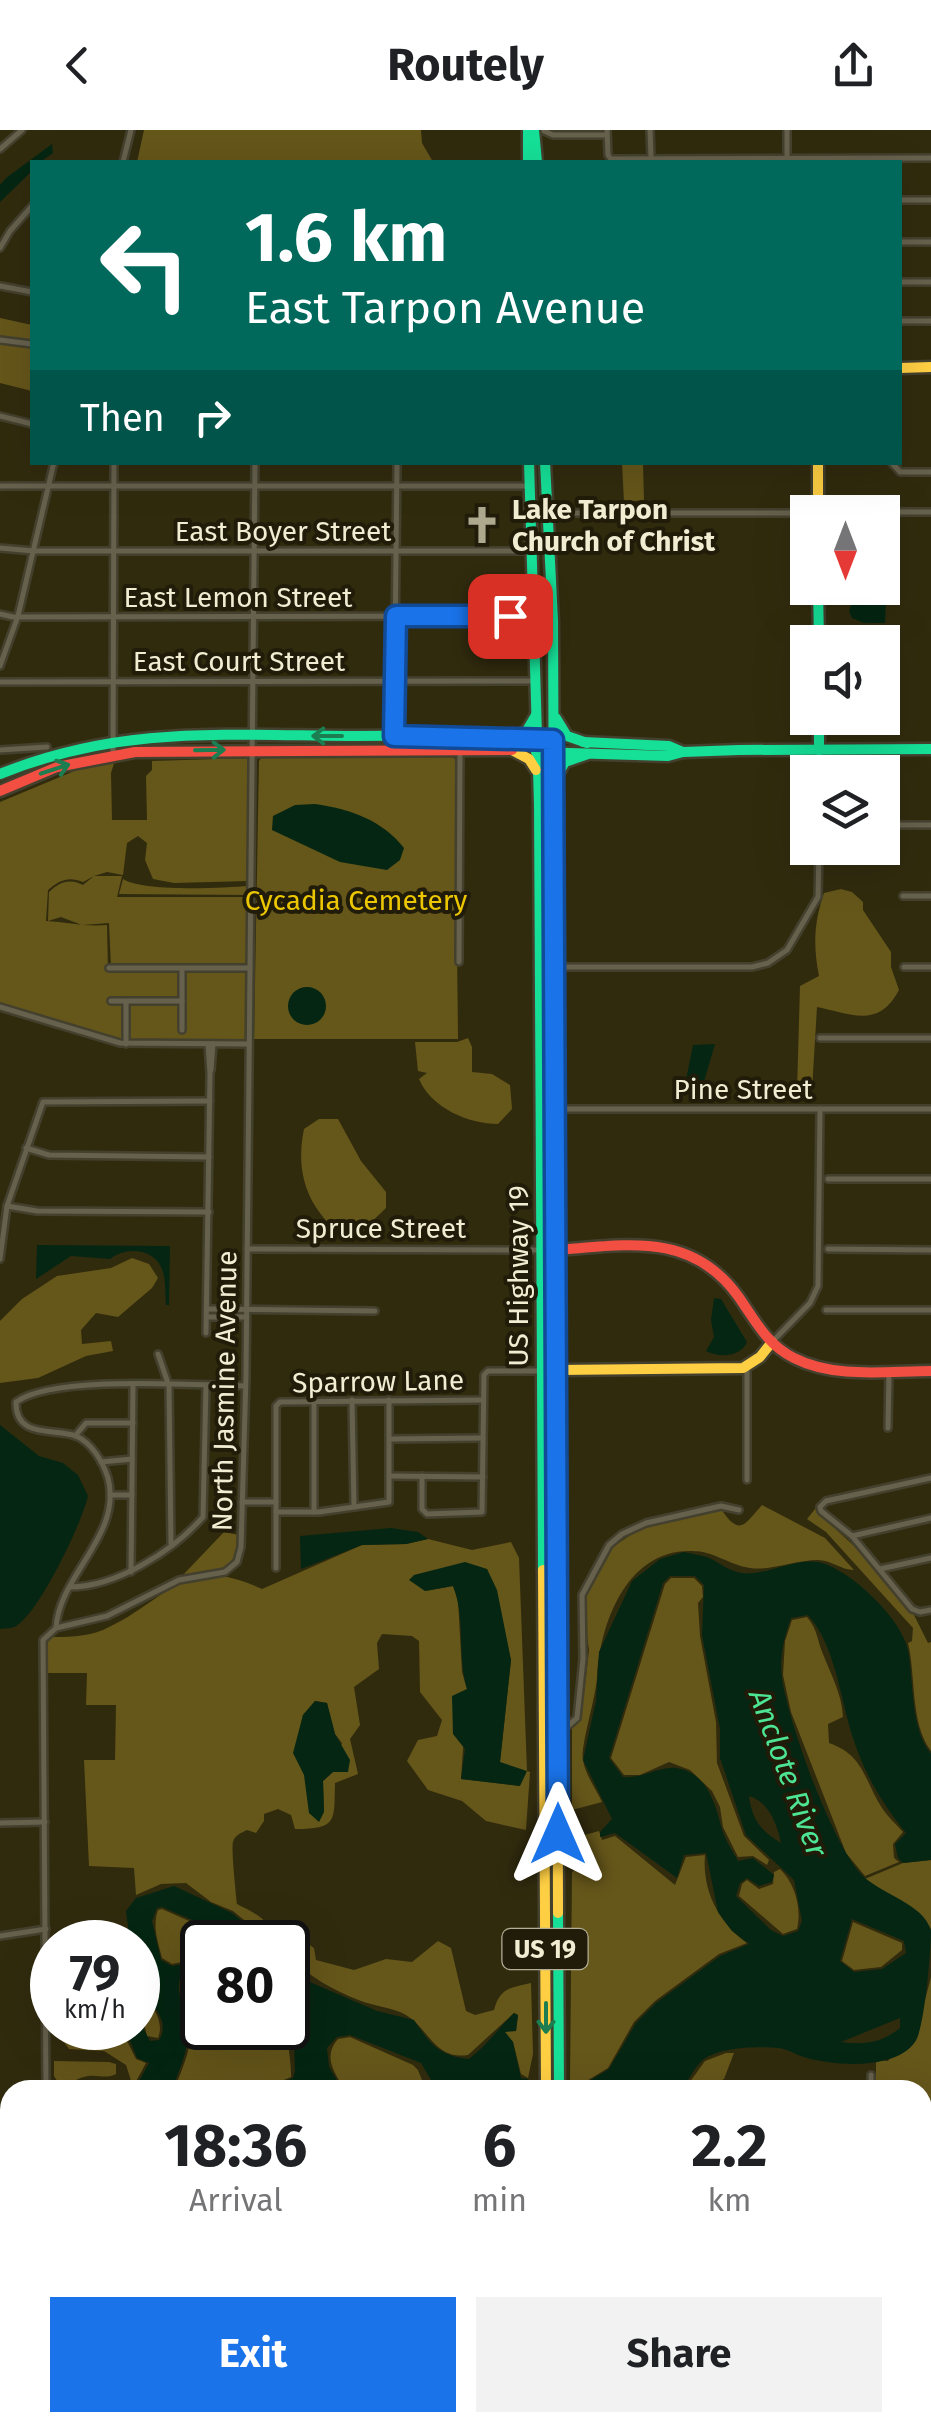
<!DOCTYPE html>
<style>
:root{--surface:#fff;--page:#f2f2f2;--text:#202124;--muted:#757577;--accent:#1a73e8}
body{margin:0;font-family:"Fira Sans",sans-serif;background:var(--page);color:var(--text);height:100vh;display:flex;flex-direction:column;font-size:38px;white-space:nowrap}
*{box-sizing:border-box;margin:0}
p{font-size:32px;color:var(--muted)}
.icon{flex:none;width:55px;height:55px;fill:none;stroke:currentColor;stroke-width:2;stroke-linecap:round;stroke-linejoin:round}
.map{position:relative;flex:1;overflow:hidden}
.details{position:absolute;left:0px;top:1950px;width:932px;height:352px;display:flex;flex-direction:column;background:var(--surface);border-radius:30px 30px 0 0;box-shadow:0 10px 40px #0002}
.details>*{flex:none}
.banner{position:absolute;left:30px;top:30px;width:872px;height:305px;border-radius:0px;box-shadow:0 10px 40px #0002;background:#00695c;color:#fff;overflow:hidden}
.needle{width:65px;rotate:180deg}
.fabs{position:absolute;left:790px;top:365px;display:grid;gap:20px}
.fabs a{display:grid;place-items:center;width:110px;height:110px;border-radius:0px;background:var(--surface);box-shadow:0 10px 40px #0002;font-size:50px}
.speed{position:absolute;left:30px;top:1790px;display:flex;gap:20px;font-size:50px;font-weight:700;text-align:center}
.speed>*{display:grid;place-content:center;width:130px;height:130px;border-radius:50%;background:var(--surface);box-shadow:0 10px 40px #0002;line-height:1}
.speed small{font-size:25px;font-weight:400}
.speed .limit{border:5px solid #111;border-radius:15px;background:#fff;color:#111}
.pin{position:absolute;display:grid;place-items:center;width:85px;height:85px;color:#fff;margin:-42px;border-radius:20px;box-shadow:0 5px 15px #0006}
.me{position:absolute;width:110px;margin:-55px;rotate:0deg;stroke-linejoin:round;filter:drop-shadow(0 0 8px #0008)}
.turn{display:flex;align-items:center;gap:35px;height:210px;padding:0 50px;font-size:45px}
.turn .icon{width:130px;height:130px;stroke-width:2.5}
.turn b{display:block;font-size:70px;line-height:85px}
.then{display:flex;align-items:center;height:95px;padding:0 50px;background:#0003;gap:20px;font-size:38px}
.eta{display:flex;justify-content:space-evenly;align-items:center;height:170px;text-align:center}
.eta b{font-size:60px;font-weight:700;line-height:70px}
.button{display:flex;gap:20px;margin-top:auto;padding:20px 50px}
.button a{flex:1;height:115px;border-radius:0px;background:var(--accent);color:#fff;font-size:40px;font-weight:700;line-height:115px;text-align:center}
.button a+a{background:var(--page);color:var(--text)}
header{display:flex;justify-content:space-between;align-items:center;height:130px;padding:0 50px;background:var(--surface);font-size:45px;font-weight:700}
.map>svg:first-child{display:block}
.green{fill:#65561a;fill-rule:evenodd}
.water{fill:#052613;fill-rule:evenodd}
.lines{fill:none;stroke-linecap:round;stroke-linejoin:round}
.street-casing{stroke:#44402e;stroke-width:10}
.fast-casing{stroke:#44402e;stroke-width:15}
.slow-casing{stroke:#44402e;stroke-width:15}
.jam-casing{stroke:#44402e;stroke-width:15}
.street{stroke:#66614d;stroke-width:5}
.fast{stroke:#16e098;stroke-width:10}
.slow{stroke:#ffcf43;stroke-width:10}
.jam{stroke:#f24e42;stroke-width:10}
.oneway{stroke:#1c7e50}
.route-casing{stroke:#114b97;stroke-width:25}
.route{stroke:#1a73e8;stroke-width:18}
.labels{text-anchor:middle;stroke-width:8;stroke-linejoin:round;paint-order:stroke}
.shield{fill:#211c09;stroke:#b3ae96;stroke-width:2.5}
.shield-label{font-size:25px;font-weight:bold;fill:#f2ecd3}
.poi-label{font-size:28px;font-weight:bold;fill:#f2ecd3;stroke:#211c09;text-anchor:start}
.street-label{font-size:28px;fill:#f2ecd3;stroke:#211c09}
.park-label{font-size:28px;fill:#ebc601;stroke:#211c09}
.water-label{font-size:30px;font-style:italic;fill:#4de493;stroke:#211c09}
</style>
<header><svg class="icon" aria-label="back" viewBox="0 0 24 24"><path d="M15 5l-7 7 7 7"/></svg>Routely<svg class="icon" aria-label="share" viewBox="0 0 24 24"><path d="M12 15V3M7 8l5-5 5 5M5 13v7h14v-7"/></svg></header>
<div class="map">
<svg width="931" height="2301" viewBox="0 0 931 2301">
<rect width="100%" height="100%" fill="#312b0e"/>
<!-- green -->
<g class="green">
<path d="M144,0h277l1,13 11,19h-296z"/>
<path d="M0,188l32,7v66l-32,-8z"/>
<path d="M622,333h21l1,37 -20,2z"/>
<path d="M451,626l4,3 3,280h-204l5,-278 3,-4z"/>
<path d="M116,627l-5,16 1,47h35l-1,-44 6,-6v-9l96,-3 1,123 -75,2 -21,-4 -8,-19 2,-17 -9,-7 -11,7 -4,32 -16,-3 -13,4h28l-5,21h133l-2,71 -137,-1 -2,-44 -27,2 -21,-8 -13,4 1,-29c11,-10 20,-14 34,-7l11,-9 -11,6c-14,-6 -24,-2 -35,8l-2,31c20,1 39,6 61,4l1,46h140l-2,70h-126l-120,-37v-202l103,-43z"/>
<path d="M123,749c20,13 98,9 126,7v9l-130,-1z"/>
<path d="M841,759l11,3 11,10v8l28,42v15l8,23c-21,40 -50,23 -82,17l-5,83 -15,1 3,-105 19,-10c-6,-30 -5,-54 5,-83z"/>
<path d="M468,908l4,9v25l20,2 18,11 2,24 -14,15c-29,0 -67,-16 -79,-45l8,-6 -9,-2 -3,-29h42z"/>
<path d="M319,989h19l23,42 25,31v16l-26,25 -18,2c-35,-27 -47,-63 -38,-106z"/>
<path d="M132,1128l17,6 9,14 -6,10 -34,29 -22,-4 -15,17 1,14 29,-3 2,10 -27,5 -48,22 -38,5v-62l22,-22 35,-23 54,-8z"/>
<path d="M819,1374v10l45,41 50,60 14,28 3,-1v109c-21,-28 -15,-75 -23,-108l4,-2 1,-13 -87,-96 -19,-13z"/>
<path d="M762,1375l63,33 29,32c-13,0 -23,-10 -36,-10 -22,0 -47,11 -68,8 -21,-3 -36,-17 -58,-17 -65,-2 -92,72 -95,126 -1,21 -17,70 -14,83 2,14 13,29 19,42l-30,8v-82l6,-6 4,-12 7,-60 -3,-21 1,-37 24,-44 32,-21 78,-18c19,28 23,16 41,-4z"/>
<path d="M224,1402l15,3c-5,44 -21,33 -57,41z"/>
<path d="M428,1409l44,11 39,-8 8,16 8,213 3,1 -4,58 -40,-9 -24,-20 -34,-11 -21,-29 11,-21 19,-4 5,-16 -22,-28 -1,-51 -7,-5 -30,-2 -5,9 2,26 -25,18 6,38 -10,14 8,35 -23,9c-1,38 3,46 -40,46l-4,-14 -13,-6 -14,5v7l-8,12 -9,-3c-6,3 -12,5 -14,12 -2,7 3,52 4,62 7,4 17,8 23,13 16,13 18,28 42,23l12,8 2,12 38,10 32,-11 26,3 26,-21 13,7 15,63 9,4 19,-5c6,-23 17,-22 37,-27l2,71 -5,24 -7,-4 -8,-32 -9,-11h12l2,-16 -4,-2 -46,42c-33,5 -39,-26 -62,-40 -12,-7 -32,-9 -45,-14 -29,-11 -50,-24 -73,-44v-15h-17l-38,-31 -22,-9 -25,-19 -25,1 -25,11 -2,-27 -45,-2 -5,-106h31l1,-55h-30l1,-32h-43v-26l4,-10c17,0 39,0 55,-7 64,-28 80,-78 159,-41l100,-44 44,-1zM487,1439l24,91 -11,102 20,24 -59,-7 6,-90 -5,-17 -4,-72 -5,-14 -28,5zM315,1571l12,2 8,31 7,9 -9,29 -10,9 1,31 -30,-59 9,-38z"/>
<path d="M671,1448h23l8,8 1,11 -5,6 2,33 16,86 1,41 27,73 25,24 -2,5 -14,-9 -15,1 -15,-30 -3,-20 -8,-16 -22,-21 -21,-8 -29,13h-16l-13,-17 54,-174z"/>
<path d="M807,1487c11,13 10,23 16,37 8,21 19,40 20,63l-15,7 1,19c35,12 35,37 53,65 6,9 14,16 21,24l-10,12 1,14 5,4 -34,14 -19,-23 -55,-141 -8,-37 2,-34 7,-21z"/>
<path d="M599,1701l3,9 13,-4 60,49 11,-28 19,-2c-3,36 14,68 42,88l-28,11 -64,47 -21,21 -26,46 -28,17 -10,-4 2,-209 7,-5 2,-31z"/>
<path d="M931,1730v69l-11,-15 -55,-35 38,-16z"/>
<path d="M780,1739c15,14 22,40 17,60l-14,5 -44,-38 3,-12 5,-4 12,9 14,-5 1,-12z"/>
<path d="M162,1779l34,15 30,18h-24v16l-30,6 -10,-6c-4,-16 -10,-32 -4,-48z"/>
<path d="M853,1792l49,21v7l-21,17 -27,3 -12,-9z"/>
<path d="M931,1847v130l-3,3 -5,-2 -1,-18h-46v-30l12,1 37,-61z"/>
<path d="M182,1850l20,4v44h86v-23l4,12c-9,19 0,40 -1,60l-32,13h-85c8,-21 21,-48 16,-71 -3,-15 -12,-23 -8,-39z"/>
<path d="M138,1856c10,16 28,32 20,52l-11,-2 -4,-17 -5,-2z"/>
<path d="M59,1898h67l-2,7 12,24 10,4 -13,24 -7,-22 -22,-14 -35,-2 -10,-14z"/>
<path d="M350,1907l63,28 5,5 8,20h-81c-10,-17 -23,-33 -7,-51z"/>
<path d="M726,1923h8l-10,26 -21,11h-19l21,-29z"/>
<path d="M54,1931l55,1 7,2v10c-11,6 -21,-1 -32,3 -10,2 -13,9 -23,10l-7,-11z"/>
<path d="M278,2293h149l3,8h-135z"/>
</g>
<!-- water -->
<g class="water">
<path d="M52,14l1,9 -13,9h-8v9l-32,31v-17l6,-7z"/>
<path d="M883,436l3,34 -1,23h-21l-12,-5 -3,-7 8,-23h25z"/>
<path d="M315,674c35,5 67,16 89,44l-4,12 -13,10 -47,-8 -68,-32 1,-14 22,-11z"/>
<circle cx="307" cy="876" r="19"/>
<path d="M715,914l-16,55h-5l-10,-9 9,-45z"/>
<path d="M37,1115l133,1 -1,59h-3c-1,-10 0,-23 -3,-33 -6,-23 -36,-27 -53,-13l-39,-3 -35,23z"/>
<path d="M714,1168l7,1 26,43c-6,15 -28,16 -41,9l8,-14 -3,-17z"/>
<path d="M0,1295l39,31 24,7 15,12 10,21c-6,27 -49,117 -72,130 -5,3 -11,2 -16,3z"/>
<path d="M391,1398l27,4 10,7 -22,5 -44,1 -61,24 -1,-33z"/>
<path d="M684,1422c7,2 16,3 23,5 12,5 21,14 35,16 24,3 51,-15 76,-11 31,6 84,57 90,88 6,33 2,77 23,104v106l-28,3 -5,-5 -3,-14 11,-11c-23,-28 -42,-60 -53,-95 -13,-40 -17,-91 -45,-123l-17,3c-7,20 -12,39 -9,60 6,44 50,165 79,196 18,20 63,29 70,57 0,17 -6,97 -16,111 -20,28 -78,24 -108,16 -9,-2 -19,-9 -28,-10 -20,-2 -59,-1 -75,11 -9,7 -16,22 -22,31h-108l35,-21 27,-46 20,-20 64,-47 29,-12 -17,-13 -14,-19 -12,-59 -22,2 -7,23 -62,-45 -15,4v-5l12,-13 -29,-59 13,-59 3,-49 33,-71 28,-22zM670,1446h25l9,9 -2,50 18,94v29l26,77 48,45 8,41 -4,10 -15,5 -12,-6 -35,-34 4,-13 7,-5 12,8 13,-4 2,-7 -21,-17 -15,3c-6,-11 -14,-23 -17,-35 -6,-24 -15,-54 -45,-58 -17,-2 -34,11 -53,9l-14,-19 54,-175zM749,1666c20,6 28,28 32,47 -20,-12 -29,-23 -32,-47zM852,1789l52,22 2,12 -24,16 -28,3 -14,-11zM900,1888v10c-19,15 -35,17 -59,14z"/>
<path d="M465,1432l22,7 10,21 14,70 -11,102 27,9 -7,15 -59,-7 4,-30 -12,-15 -1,-38 15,-7c-10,-34 -1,-70 -14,-103l-28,5 -16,-11 5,-5z"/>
<path d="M315,1571l12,2 8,31 15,26 -2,12h-15l-10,9 1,31 -5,10 -10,-9 -5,-38 -11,-22 10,-38z"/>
<path d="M174,1756l58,27 36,29h-37l-34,-20 -35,-15 -5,1 -5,13 9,39 11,6 30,-5v18l-22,-1c-5,19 7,30 8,47 2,22 -8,42 -15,63l-39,2 15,-27 -12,-5 -11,-27 3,-3h9v-9l12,22 9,-1c14,-22 -13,-37 -20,-57 -5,-11 -1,-28 -1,-41h-8l-4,-31 10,-13z"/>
<path d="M288,1829l17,21 72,31 37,9c16,24 25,36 55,39 17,-13 30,-31 45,-46l4,2 -2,16 -11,1 8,10 8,36 7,1 2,9 12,2h-38l1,-7c-24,1 -45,7 -68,7l-16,-27 -71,-28 -13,2 -10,11 2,19 14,23h-78l28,-12 2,-7 -2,-64 -5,-5z"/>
<path d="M10,2097v85l-10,-2v-81z"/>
<path d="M10,2243v49l36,1v8h-46v-56z"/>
<path d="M271,2292l21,9h-201v-8z"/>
</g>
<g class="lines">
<!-- street casing -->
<g class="street-casing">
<g id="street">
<path d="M607,0l1,25 5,7"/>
<path d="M650,0l1,27"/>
<path d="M787,0v27"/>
<path d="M544,1l9,4h54"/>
<path d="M0,19l22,-19"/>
<path d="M613,29l318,-1"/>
<path d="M123,32l8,-32"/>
<path d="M900,70h31"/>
<path d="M900,112h31"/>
<path d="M0,118l10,-17 22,-25"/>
<path d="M900,152h31"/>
<path d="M0,156l32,6"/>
<path d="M900,191h31"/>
<path d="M0,210l32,4"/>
<path d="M0,286l32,8"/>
<path d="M891,332l9,10h31"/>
<path d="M0,356h526"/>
<path d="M846,382h85"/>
<path d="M551,383h257"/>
<path d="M0,418l34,3h498"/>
<path d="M0,484l13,3 518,-1"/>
<path d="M0,536l18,-50 36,-154"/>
<path d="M0,552l534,-1"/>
<path d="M394,606l3,-274"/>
<path d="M0,620l47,-3"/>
<path d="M819,620v22"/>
<path d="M113,625l1,-293"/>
<path d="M882,695h49"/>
<path d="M903,766h28"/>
<path d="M459,832l1,-213"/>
<path d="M557,837h195l16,-4 19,-13 31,-53 1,-49"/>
<path d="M904,837h27"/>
<path d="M109,838h141"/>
<path d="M111,871h71"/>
<path d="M126,872v42"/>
<path d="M0,877l120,36 129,1"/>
<path d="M182,900v-59"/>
<path d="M820,908h111"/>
<path d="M211,940l2,-26"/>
<path d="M559,979h372"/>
<path d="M26,1018l23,7 160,2"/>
<path d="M828,1049h103"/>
<path d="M7,1076l30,5 172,1"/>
<path d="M247,1119l292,1"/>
<path d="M828,1119l103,1"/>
<path d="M0,1129l7,-53 36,-104 167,-1"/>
<path d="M208,1179l167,2"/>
<path d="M826,1180h105"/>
<path d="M209,1187h37"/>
<path d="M206,1203l4,-260 -2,-29"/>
<path d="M772,1212l38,-39 8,-17 2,-177"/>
<path d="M158,1224l11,32 2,158"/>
<path d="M747,1237v113"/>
<path d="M314,1270v112"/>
<path d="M352,1270l2,107"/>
<path d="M888,1298l1,-55"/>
<path d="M75,1306l11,-13h47"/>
<path d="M391,1309l92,-1"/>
<path d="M101,1332l31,-3"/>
<path d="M389,1346l94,1"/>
<path d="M422,1346v33l5,5 55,-2 2,-137 4,-4h53"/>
<path d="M931,1348l-105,23 -6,6 1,4 31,25 60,73 8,3 11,-2"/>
<path d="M110,1365h22"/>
<path d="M242,1372h34"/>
<path d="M276,1382h43l70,-10v-102"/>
<path d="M852,1406l79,-18"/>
<path d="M276,1438v-162l4,-4 203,-2"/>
<path d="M880,1439l51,-11"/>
<path d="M131,1442l2,-186"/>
<path d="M70,1457c46,0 103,-36 133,-70l3,-132"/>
<path d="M56,1498c3,-53 67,-93 52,-150 -5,-16 -16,-35 -32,-42 -21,-8 -61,3 -60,-34 38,-27 177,-17 228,-16"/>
<path d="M558,1596l11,-1 8,-7 6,-59 -1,-64 27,-50 13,-11 24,-11 75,-17 18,4"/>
<path d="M0,1693l45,-1"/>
<path d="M0,1806l46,-7"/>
<path d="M871,1945v15"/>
<path d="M46,1960l-3,-450 13,-12 51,-12 72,-36 46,-8 12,-10 4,-15 5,-171 9,-914"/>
<path d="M922,1993h9"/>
<path d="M0,2044h10"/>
<path d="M0,2194l10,-2"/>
<path d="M922,2207h9"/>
<path d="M737,2301l2,-5 8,-2 57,3 11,4"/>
<path d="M878,2301v-9"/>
</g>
</g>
<!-- fast casing -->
<g class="fast-casing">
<g id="fast">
<path d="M528,0v32"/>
<path d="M534,0l3,32"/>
<path d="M529,332l10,342 4,766"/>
<path d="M545,332l8,159 4,903"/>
<path d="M818,458l1,54"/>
<path d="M556,588l11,18 20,7"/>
<path d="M819,588v32"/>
<path d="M507,608l19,-6 10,-17"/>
<path d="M583,612l86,4 14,6"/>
<path d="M536,622l132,4 15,-4 56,-2 192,-1"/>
<path d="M0,644c119,-48 222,-39 347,-38 69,0 138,-2 207,4"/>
<path d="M555,649l10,-17 23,-8"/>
<path d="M558,1783l1,177"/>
<path d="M922,2246h9"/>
<path d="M548,2292v9"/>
<path d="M560,2292v9"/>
</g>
</g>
<!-- slow casing -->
<g class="slow-casing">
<g id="slow">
<path d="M900,238l31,-1"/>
<path d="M818,332v50"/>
<path d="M512,620l17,9 7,11"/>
<path d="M558,1240l185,-2 17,-11 12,-15"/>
<path d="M557,1394l1,389"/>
<path d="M543,1440l3,520"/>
</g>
</g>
<!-- jam casing -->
<g class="jam-casing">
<g id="jam">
<path d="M0,661l57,-24 78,-15 377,-2"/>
<path d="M556,1120c70,-5 135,-19 182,46 17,24 29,49 56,62 41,21 93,13 137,13"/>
</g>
</g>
<!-- street -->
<use href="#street" class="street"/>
<!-- fast -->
<use href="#fast" class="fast"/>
<!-- slow -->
<use href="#slow" class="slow"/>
<!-- jam -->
<use href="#jam" class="jam"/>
</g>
<!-- one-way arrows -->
<defs><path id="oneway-shaft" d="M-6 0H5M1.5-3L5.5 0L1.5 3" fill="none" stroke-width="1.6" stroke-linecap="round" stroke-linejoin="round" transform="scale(2.5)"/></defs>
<g class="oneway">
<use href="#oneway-shaft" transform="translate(327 606) rotate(-180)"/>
<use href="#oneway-shaft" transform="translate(210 620) rotate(-1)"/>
<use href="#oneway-shaft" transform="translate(55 639) rotate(-18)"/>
<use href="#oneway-shaft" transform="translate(546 1888) rotate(90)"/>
</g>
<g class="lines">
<!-- route casing -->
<g class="route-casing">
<path id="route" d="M510,486h-114l-2,120 159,4 5,1094"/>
</g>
<!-- route -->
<use href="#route" class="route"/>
</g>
<!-- icons -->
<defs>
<g id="church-bare" transform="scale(3)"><path d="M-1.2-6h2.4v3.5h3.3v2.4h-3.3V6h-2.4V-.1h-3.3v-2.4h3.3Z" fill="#aea88e" stroke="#211c09" stroke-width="2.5" paint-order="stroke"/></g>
</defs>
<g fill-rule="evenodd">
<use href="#church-bare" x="482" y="395"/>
</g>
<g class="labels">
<!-- shield labels -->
<rect class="shield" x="502.5" y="1799" width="85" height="40" rx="8"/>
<g class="shield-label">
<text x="545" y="1828">US 19</text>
</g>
<!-- poi labels -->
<g class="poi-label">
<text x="512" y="389">Lake Tarpon<tspan x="512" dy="32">Church of Christ</tspan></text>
</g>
<!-- street labels -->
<g class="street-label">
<text x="283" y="411">East Boyer Street</text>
<text x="238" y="477">East Lemon Street</text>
<text x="239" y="541">East Court Street</text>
<text x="743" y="969">Pine Street</text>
<text x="381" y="1108">Spruce Street</text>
<text transform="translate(518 1146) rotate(-90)" y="10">US Highway 19</text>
<text transform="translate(378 1251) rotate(-1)" y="10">Sparrow Lane</text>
<text transform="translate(224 1261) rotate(-89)" y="10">North Jasmine Avenue</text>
</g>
<!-- park labels -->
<g class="park-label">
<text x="356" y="780">Cycadia Cemetery</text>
</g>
<!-- water labels -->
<g class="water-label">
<text transform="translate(788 1643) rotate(70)" y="10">Anclote River</text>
</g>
</g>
</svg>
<div class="fabs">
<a><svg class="needle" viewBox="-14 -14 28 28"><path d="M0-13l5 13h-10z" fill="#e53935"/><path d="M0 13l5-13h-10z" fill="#757577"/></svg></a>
<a><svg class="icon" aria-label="sound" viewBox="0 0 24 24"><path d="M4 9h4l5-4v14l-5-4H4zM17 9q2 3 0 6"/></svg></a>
<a><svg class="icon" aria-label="layers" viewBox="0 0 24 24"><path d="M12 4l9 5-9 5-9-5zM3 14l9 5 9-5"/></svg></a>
</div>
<div class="speed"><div>79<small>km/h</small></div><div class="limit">80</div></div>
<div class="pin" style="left:510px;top:486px;background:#d93025"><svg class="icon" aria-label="arrive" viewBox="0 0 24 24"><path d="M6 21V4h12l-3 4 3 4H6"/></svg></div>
<svg class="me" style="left:558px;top:1704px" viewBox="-20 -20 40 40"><path d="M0-17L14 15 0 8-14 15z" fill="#1a73e8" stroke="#fff" stroke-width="4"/></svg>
<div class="banner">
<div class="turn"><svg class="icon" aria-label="left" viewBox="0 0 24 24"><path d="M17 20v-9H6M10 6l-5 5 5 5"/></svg><div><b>1.6 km</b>East Tarpon Avenue</div></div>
<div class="then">Then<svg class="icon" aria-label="right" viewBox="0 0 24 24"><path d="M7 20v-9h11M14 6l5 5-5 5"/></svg></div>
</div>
<section class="details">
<div class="eta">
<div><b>18:36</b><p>Arrival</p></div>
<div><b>6</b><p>min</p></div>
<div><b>2.2</b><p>km</p></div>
</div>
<div class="button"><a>Exit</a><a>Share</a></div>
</section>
</div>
